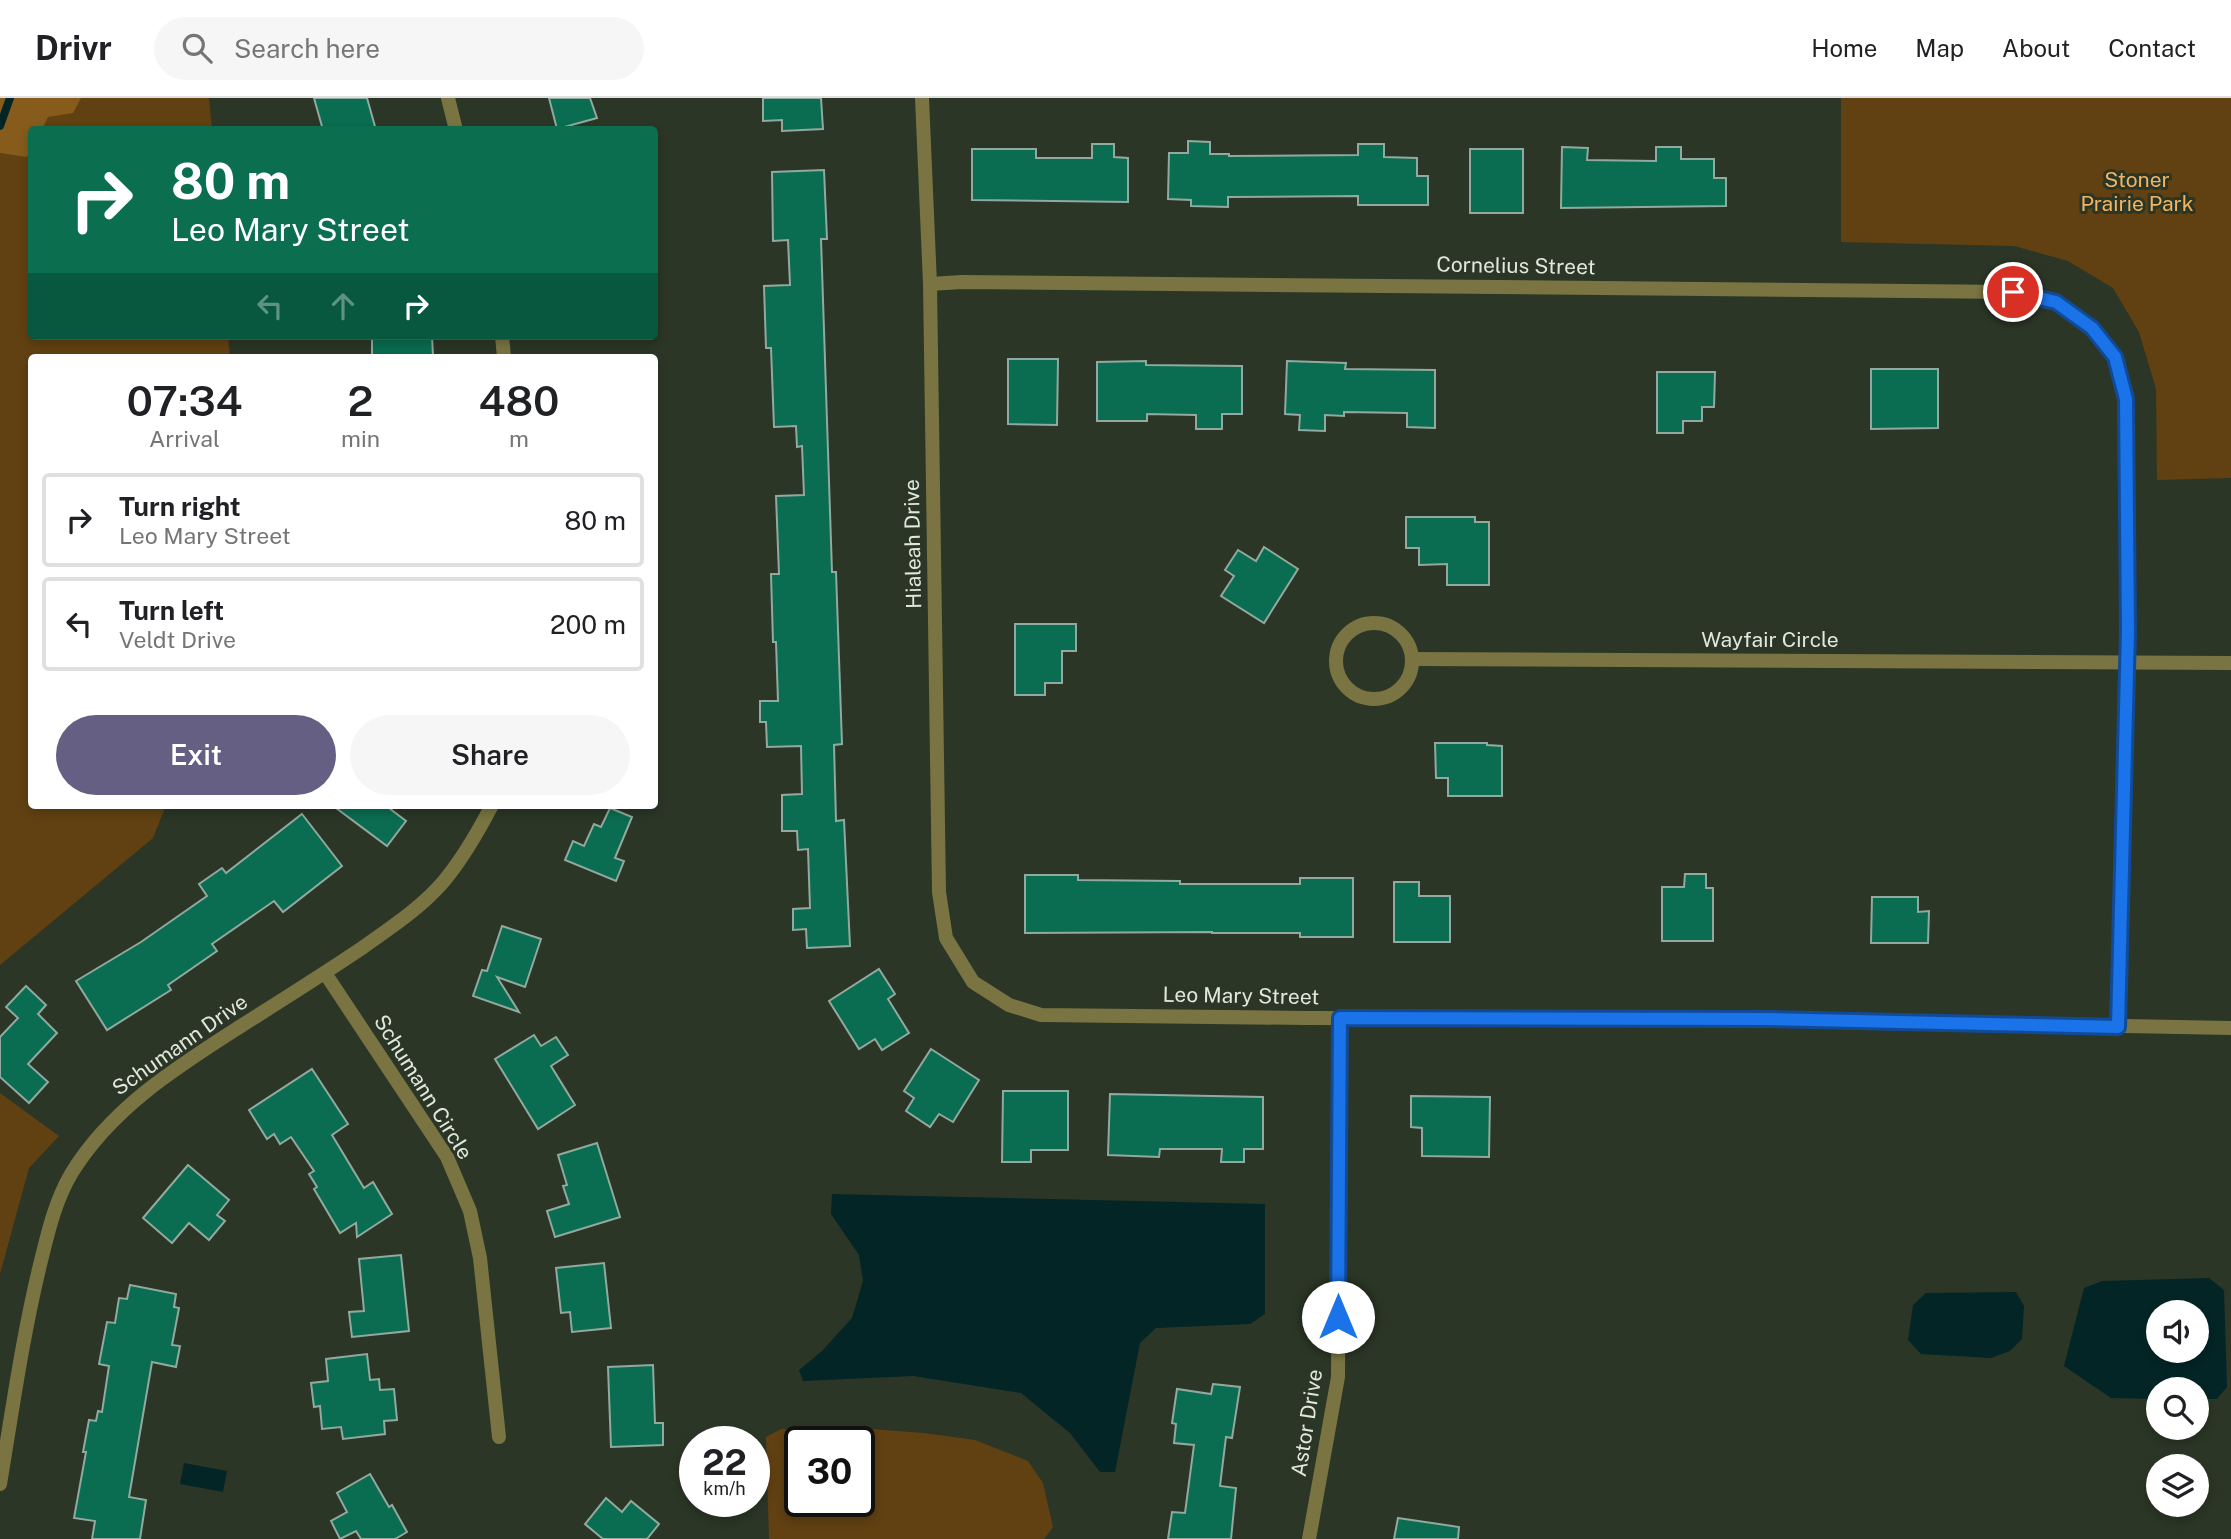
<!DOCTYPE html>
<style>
:root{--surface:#fff;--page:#f6f6f6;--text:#202124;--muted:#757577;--line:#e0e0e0;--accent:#645f83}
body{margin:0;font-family:"Public Sans",sans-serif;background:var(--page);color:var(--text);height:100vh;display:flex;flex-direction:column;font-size:26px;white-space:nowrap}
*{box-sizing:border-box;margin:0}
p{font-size:23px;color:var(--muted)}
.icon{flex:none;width:38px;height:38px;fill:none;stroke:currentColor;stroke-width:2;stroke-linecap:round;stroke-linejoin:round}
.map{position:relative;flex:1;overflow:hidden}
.panel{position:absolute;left:28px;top:256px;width:630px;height:455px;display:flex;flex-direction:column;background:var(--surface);border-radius:7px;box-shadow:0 4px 10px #0003}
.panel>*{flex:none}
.guide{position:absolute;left:28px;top:28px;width:630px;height:214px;border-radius:7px;box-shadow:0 4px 10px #0003;background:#0b6e4f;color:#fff;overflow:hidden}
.tools{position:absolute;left:2146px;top:1202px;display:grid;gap:14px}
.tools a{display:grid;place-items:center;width:63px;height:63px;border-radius:50%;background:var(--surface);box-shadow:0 4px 10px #0003;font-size:35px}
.speed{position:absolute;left:679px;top:1328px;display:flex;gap:14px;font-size:35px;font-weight:700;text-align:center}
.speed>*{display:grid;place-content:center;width:91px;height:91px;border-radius:50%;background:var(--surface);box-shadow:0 4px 10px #0003;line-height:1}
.speed small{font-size:18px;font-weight:400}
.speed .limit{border:4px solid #111;border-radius:10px;background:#fff;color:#111}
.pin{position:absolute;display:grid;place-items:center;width:60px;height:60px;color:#fff;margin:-30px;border:4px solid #fff;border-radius:50%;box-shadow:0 2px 7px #0007}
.me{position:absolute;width:77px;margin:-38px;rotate:0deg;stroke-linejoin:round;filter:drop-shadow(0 0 5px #0008)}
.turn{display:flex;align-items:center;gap:24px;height:147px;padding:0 28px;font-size:32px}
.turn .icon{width:91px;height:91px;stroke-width:2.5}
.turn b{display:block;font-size:49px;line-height:60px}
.lanes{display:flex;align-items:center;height:66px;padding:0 28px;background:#0003;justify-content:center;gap:35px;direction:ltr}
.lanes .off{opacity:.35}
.eta{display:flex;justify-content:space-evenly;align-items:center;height:119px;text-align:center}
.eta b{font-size:42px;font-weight:600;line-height:49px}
.button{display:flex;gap:14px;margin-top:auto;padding:14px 28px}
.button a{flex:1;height:80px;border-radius:42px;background:var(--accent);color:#fff;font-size:28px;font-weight:600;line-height:80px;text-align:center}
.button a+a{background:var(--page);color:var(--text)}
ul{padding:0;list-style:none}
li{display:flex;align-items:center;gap:21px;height:94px;margin:0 14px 10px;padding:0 14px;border:4px solid var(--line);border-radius:7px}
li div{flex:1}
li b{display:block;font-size:26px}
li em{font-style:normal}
header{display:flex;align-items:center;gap:42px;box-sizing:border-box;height:98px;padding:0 35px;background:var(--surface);border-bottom:2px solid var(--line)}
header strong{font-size:33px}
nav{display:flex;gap:38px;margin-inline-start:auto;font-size:24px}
.search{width:490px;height:63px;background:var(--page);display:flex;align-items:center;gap:18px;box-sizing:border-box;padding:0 24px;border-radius:38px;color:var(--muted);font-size:26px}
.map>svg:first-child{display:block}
.green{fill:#614112;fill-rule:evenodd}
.forest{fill:#865b1c}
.water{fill:#032526;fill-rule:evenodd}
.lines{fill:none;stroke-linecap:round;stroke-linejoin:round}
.stream{stroke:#032526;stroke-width:8}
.building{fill:#0a6c50;stroke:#91a99e;stroke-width:2}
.minor{stroke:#797442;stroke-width:14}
.route-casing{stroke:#114b97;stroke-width:18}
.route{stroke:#1a73e8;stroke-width:12}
.labels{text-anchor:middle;stroke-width:6;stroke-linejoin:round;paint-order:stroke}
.park-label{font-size:21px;fill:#f3b460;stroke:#2b3626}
.street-label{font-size:21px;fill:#e0e7dd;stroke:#2b3626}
</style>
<header>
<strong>Drivr</strong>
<div class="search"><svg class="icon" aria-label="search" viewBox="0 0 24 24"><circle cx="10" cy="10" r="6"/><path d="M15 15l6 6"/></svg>Search here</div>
<nav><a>Home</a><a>Map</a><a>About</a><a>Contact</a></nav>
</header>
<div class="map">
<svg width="2231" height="1441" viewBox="0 0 2231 1441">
<rect width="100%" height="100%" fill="#2b3626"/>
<!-- green -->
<g class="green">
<path d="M0,0h209l3,31 -180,1v206h196l2,21h-198v448h134l-13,33 -153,127z"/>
<path d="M1841,0h390v380l-74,2 -1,-91 -17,-57 -26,-44 -45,-27 -54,-15 -173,-4z"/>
<path d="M0,995l59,43 -30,32 -29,106z"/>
<path d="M781,1331h90l53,4 51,7 53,21 15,22 10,44 -9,12h-275l-3,-102zM859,1344v60h-59v-60z"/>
</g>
<!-- forest -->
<path class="forest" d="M0,0h81l-8,15 -25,4 -6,12 -10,1 -1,18 -4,9 -27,-4z"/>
<!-- water -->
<g class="water">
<path d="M832,1096l433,10v110l-15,10 -94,4 -16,15 -25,129h-15l-30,-39 -49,-40 -108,-17 -110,5 -4,-11 23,-19 30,-33 11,-37 -4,-26 -28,-41z"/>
<path d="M2209,1180l15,12 3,97 -10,12h-21v-9h-38v9l-47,-1 -47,-32 20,-78 18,-7zM2158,1214h38v39h-38z"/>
<path d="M2016,1194l8,14 -2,33 -12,12 -19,7 -70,-4 -13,-14 5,-35 13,-12z"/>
<path d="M184,1365l43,8 -4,21 -43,-8z"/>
</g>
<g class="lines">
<!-- stream -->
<path class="stream" d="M0,28l10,-28"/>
</g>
<!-- building -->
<g class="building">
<path d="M314,0h53l9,32h-53z"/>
<path d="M549,0h41l7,20 -40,11z"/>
<path d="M763,0h58l2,31 -41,2v-11l-19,1z"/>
<path d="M1188,43l22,1v12h19v2l129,-1v-11h26v13l33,1v18h11v29h-70v-9l-130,1v10l-37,-1v-6l-23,-1 1,-46h19z"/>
<path d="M1092,46h22v13l14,1v44l-156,-2v-51h64v9h56z"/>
<path d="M1562,49l26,1 -1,12 69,1v-14h25v12h33v19h12v28l-165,2z"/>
<rect x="1470" y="51" width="53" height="64"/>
<path d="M824,72l3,69h-6l11,333h4l6,172 -8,1 2,76 8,-1 6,126 -43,2 -1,-19 -13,1v-21l17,-1 -2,-59 -10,1 -1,-19h-15v-36l20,-1 -1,-48 -34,1 -1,-25h-6v-21h18l-2,-59h-3l-2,-68h8l-3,-78 28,-1 -2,-49 -5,1 -1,-21 -22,1 -3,-79h-5l-2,-62 26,-1 -2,-45 -15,1 -1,-69z"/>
<path d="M372,238h60l1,20 -61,1z"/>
<path d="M1008,261h50l-1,66 -49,-1z"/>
<path d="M1146,263v4l96,1v48h-20v15h-26v-14l-49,-1v7h-50v-59z"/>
<path d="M1287,263l59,2 -1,6 90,1v58l-28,-1v-14l-63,-1v4l-19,-1v16l-26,-1 1,-15 -15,-1z"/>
<path d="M1871,271h67v59l-67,1z"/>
<path d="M1657,274h58l-1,35h-12v14h-19v12h-26z"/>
<path d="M1406,419h69v5h14v63h-42v-21l-28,1v-17h-13z"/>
<path d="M1264,449l34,22 -34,54 -43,-27 13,-20 -9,-6 13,-20 18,11z"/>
<path d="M1015,526h61v27h-14v32h-17v12h-30z"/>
<path d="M1435,645h52v2l15,1v50h-54v-18h-12z"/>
<path d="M332,707h53l21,16 -19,25z"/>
<path d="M610,710l22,9 -17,41 9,3 -8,20 -51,-21 8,-19 11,5 10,-22 7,3z"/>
<path d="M302,716l40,52 -59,46 -9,-11 -62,43 5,7 -49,34 3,5 -64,40 -31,-49 65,-39 66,-46 -8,-12 23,-16 4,5z"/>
<path d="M1685,776h21v14h7v53h-51v-54h22z"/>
<path d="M1025,777h53v5l102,1v3h120v-6h53v59h-53v-4h-88v-1l-187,1z"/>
<path d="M1394,784h25v14h31v46h-56z"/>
<path d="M1872,799h46v15l11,-1 -1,32h-57z"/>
<path d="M502,828l39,13 -16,48 -28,-10 22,35 -46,-16 9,-26 5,1z"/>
<path d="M879,871l16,25 -7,5 21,34 -27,17 -7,-11 -16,10 -30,-48z"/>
<path d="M26,888l20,19 -8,9 19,19 -29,31 20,18 -19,21 -29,-26v-40l18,-19 -12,-11z"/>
<path d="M534,937l7,11 15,-9 12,18 -17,11 24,39 -37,24 -43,-70z"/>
<path d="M931,951l48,31 -26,42 -14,-8 -9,13 -24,-16 8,-13 -10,-7z"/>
<path d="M312,971l36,55 -16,11 32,53 9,-6 19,32 -35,23 -1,-14 -16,10 -26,-44 3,-2 -8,-13 5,-3 -23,-34 -11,7 -6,-10 -7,5 -18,-29z"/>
<path d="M1003,993h65v59h-37v12h-29z"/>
<path d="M1110,996l153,3v52h-19v13h-23l1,-13h-62l-1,8 -51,-2z"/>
<path d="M1411,998l79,1 -1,60 -67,-1v-28l-11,-1z"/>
<path d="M597,1045l23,74 -65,20 -8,-26 22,-7 -6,-18 4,-1 -9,-30z"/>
<path d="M188,1067l41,35 -12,15 8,6 -16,19 -20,-17 -17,20 -29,-25z"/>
<path d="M401,1157l8,76 -57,6 -3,-25 15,-1 -5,-52z"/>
<path d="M604,1165l7,65 -39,4 -2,-20 -9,1 -5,-45z"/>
<path d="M130,1187l46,9 -2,13 5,1 -7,37 8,1 -4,21 -24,-5 -23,135 17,3 -6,39h-48l3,-18 -21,-3 12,-66h-3l6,-32 7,1 2,-10 4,1 7,-46 -10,-2 8,-42 8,1 4,-25 8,1z"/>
<path d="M367,1256l3,26 9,-1 1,11 14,-1 3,31 -13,1 1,13 -42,5 -2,-12 -19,2 -2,-23 -6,1 -3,-24 17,-2 -2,-22z"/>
<path d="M653,1267l2,58h8v22l-52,2 -3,-80z"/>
<path d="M1213,1286l27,3 -8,51 -6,-1 -6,49 16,2 -5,51h-63l4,-27 13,1 9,-68 -20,-2 2,-19 -4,-1 5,-34 34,5z"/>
<path d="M370,1376l19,33 3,-2 15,27 -12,7h-34l-5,-8 -16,8 -9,-18 16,-9 -10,-19z"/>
<path d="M606,1400l16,14 9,-11 28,23 -12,15h-44l-18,-15z"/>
<path d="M1398,1420l61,9 -1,12h-64z"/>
</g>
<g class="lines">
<!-- minor -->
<g class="minor">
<path d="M448,0l8,32"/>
<path d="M922,0l8,186 9,608 7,46 27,44 36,23 32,10 264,3 459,1 467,9"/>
<path d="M930,186l32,-2 1051,10 43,10 36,26 23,29 11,42 2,232 -10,396"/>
<path d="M502,238l2,21"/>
<circle cx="1374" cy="563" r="38"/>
<path d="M1412,561l819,4"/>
<path d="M325,875l122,184 23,54 10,47 19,179"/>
<path d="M0,1386c12,-72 22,-144 39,-215 8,-32 15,-66 32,-95 40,-66 106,-107 170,-148 41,-26 81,-51 121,-78 28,-20 59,-40 82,-67 19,-23 34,-49 48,-76"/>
<path d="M1309,1441l29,-162 2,-359"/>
</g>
</g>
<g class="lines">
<!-- route casing -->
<g class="route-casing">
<path id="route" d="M1338,1219l2,-299 424,1 354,8 10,-396 -2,-232 -11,-42 -23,-29 -36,-26 -43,-10"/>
</g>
<!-- route -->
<use href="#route" class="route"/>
</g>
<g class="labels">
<!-- park labels -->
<g class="park-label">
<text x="2137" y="89">Stoner<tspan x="2137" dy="24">Prairie Park</tspan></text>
</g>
<!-- street labels -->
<g class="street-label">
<text transform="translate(1516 168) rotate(1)" y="7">Cornelius Street</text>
<text transform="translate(913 446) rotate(-91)" y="7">Hialeah Drive</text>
<text x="1770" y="549">Wayfair Circle</text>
<text transform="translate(1241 898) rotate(1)" y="7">Leo Mary Street</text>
<text transform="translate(180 947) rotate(-35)" y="7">Schumann Drive</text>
<text transform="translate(423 989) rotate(58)" y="7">Schumann Circle</text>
<text transform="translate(1307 1325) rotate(-81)" y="7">Astor Drive</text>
</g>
</g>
</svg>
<div class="tools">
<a><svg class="icon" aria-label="sound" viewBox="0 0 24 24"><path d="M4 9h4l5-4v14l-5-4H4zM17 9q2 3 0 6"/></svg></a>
<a><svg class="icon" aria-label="search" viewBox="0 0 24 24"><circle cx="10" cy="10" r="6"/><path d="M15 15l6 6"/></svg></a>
<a><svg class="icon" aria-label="layers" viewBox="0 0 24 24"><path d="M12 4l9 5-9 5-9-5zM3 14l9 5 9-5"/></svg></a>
</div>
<div class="speed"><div>22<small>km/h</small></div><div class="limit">30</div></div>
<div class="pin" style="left:2013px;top:194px;background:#d93025"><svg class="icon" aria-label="arrive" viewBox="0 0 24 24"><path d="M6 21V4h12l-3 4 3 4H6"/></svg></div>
<svg class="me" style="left:1338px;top:1219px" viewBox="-20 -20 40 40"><circle r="19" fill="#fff"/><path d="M0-13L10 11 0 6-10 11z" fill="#1a73e8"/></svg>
<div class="guide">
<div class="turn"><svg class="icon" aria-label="right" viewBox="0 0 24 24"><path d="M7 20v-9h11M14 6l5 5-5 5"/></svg><div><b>80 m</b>Leo Mary Street</div></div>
<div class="lanes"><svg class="icon off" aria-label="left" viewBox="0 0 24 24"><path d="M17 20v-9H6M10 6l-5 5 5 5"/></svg><svg class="icon off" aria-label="ahead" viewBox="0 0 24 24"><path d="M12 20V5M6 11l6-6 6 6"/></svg><svg class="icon" aria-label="right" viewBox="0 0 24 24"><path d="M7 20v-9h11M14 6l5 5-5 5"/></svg></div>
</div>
<section class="panel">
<div class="eta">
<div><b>07:34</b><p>Arrival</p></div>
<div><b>2</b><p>min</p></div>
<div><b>480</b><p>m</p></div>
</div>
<ul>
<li><svg class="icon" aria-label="right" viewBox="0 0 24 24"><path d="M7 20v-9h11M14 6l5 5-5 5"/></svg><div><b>Turn right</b><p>Leo Mary Street</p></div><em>80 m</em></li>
<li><svg class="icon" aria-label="left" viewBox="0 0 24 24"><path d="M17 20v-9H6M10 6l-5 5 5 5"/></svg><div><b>Turn left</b><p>Veldt Drive</p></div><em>200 m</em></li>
</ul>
<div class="button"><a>Exit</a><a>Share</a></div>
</section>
</div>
